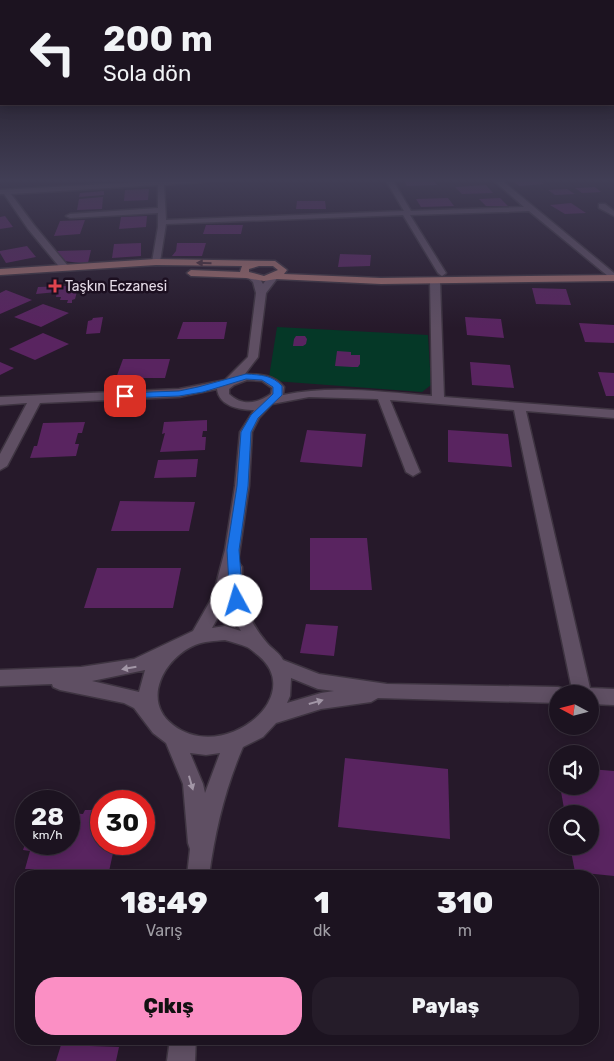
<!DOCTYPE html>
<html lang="tr">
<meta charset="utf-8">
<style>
:root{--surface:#1c1320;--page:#251c29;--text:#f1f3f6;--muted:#a09ea5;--line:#3a323e;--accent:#fb8fc4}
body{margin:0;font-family:Rubik,sans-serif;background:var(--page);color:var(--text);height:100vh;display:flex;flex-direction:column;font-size:19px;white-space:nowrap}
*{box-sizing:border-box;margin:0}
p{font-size:16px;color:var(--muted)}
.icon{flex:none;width:28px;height:28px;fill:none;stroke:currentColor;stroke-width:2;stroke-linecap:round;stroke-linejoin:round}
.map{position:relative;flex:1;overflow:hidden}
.drawer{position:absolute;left:15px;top:870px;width:584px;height:175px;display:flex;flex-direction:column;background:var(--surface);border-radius:20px;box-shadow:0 2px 12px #0003,0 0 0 1px var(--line)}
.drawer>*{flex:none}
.hud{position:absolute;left:0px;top:0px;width:615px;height:105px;box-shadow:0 2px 12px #0003,0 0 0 1px var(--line);background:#1c1320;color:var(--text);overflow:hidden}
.needle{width:32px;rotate:277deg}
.buttons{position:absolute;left:549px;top:685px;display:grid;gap:10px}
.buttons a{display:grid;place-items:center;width:50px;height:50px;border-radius:50%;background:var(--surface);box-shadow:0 2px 12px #0003,0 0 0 1px var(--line);font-size:25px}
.speed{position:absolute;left:15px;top:790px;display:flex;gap:10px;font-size:25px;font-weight:700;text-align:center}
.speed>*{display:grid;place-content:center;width:65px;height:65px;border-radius:50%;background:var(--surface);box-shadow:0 2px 12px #0003,0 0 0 1px var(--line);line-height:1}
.speed small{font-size:12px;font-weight:400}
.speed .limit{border:8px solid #d22;background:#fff;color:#111}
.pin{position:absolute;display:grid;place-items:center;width:42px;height:42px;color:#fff;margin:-21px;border-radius:10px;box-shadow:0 2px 8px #0006}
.me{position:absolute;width:55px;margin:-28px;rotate:354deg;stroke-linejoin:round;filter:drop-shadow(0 0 4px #0008)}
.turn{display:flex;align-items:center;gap:18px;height:105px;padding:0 20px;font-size:22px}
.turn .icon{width:65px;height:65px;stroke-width:2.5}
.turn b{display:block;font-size:35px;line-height:42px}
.eta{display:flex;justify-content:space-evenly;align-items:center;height:85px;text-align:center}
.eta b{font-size:30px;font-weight:800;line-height:35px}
.action{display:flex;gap:10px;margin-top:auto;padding:10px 20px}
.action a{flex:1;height:58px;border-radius:20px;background:var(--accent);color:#111;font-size:20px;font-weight:800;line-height:58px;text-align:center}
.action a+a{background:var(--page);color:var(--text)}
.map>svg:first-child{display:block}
.green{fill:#053827}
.building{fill:#592460}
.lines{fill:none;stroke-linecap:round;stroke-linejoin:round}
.minor-casing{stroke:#3e3441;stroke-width:3}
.major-casing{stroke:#3e3441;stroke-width:3}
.minor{fill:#5f4f63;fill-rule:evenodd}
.major{fill:#9c6b6b;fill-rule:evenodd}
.oneway{fill:#492f3a}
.oneway2{fill:#a296a6}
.route{fill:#1a73e8;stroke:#114b97}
.health-dot{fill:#e0444e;stroke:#1c0f20;stroke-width:2}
.labels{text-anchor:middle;stroke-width:5;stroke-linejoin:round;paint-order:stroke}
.far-poi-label{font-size:14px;fill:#e6dce8;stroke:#1c0f20;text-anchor:start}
</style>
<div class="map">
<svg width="614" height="1061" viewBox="0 0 614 1061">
<rect width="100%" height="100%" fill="#26192a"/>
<!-- green -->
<path class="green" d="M277,327l151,8 3,50 -9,7 -148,-11 -5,-4z"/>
<!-- building -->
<g class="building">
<path d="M403,179h30l4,6 -30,1z"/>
<path d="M510,179h27l7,5 -25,2z"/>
<path d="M486,185l7,8 -31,1 -7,-7z"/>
<path d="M595,187l6,5 -19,1 -7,-5z"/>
<path d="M149,189l-1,11 -24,1 1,-11z"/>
<path d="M567,189l8,5 -20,1 -7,-5z"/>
<path d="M104,191v4l-25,2 1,-4z"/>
<path d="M103,197l-1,12 -25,1 2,-11z"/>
<path d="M448,198l6,8 -33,1 -5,-8z"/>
<path d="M500,198l8,8h-22l-7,-7z"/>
<path d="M297,201h28l1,8h-30z"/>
<path d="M571,203l15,10 -21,1 -15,-9z"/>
<path d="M5,216l8,11 -13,2v-12z"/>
<path d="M147,216l-1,11 -27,2 2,-12z"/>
<path d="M85,220l-5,14 -26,2 6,-15z"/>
<path d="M206,225h37l-2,9h-38z"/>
<path d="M141,243v13l-29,2 2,-14z"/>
<path d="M177,243h29l-4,13h-30l4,-5z"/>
<path d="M27,246l9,11 -30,6 -6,-10v-2z"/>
<path d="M91,250l-3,13h-8l-16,-2 -7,-10z"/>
<path d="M340,254l31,1 -1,11 -32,1z"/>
<path d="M80,281l-5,18 -3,1v3h-5l1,-3h-8l1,-3h-5l1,-5 -21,2 2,-7 29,-1 1,-4z"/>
<path d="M532,288l34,1 5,16 -35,-1z"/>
<path d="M6,290l26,10 -32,14v-21z"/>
<path d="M43,304l26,9 -28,14 -27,-10z"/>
<path d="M103,317l-3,16 -14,1 2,-13 4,-1 1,-2z"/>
<path d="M465,317l36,2 3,19 -37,-3z"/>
<path d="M183,322h44l-3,17h-47z"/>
<path d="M579,323l35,2v18l-29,-1z"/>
<path d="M43,333l26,11 -34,16 -26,-11z"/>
<path d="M296,336h9l2,3 -1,5 -3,2h-10l1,-7z"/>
<path d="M337,351l14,1v3h9v9l-2,3h-6l-17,-1z"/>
<path d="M123,359h47l-5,19h-49z"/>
<path d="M0,362l14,6 -14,7z"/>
<path d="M470,362l40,3 4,23 -42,-3z"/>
<path d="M598,372l16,1v23h-8z"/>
<path d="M207,420v11h-4l-1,6h4l-1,13 -45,2 5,-19 -3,1 2,-12z"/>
<path d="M85,422l-3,11h-4l-3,11h4l-3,12 -46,2 4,-12h3l6,-23z"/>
<path d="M307,430l59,4 -4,33 -62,-5z"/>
<path d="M448,430l60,4 4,33 -64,-5z"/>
<path d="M198,459l-2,18 -42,1 4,-18z"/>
<path d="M120,501l75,1 -6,29h-78z"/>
<path d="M310,538h57l5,52h-62z"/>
<path d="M97,568h84l-8,40h-89z"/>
<path d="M306,624l32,2 -4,30 -34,-3z"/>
<path d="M345,758l103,11 2,70 -112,-12z"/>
<path d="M590,769l24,2v105l-39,-4 -5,-26h20v-32h-25l-5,-28h30z"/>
<path d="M94,806h7v38h14l-7,32h-76l2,-7h-9l5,-18 -7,-1 2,-6h44v-31l14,1 2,-4h8z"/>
<path d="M61,1045l58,2 -3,14h-60z"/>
</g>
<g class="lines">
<!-- minor casing -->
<g class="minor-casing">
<g id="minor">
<path d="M193,179h45l-74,6 2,35 238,-9 -19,-32h7l19,32 113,-4 -32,-28h8l114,94v8l-85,-70 -119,4 36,58 -4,3 -4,-3 -35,-58 -237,9 -6,38 -4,3 -4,-3 6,-35v-14l-88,5 -4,-2 4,-2 88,-6v-23l-147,9 23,31 34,41v4h-6l-34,-41 -24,-35h-4v-4z"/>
<path d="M599,204h6l9,7v5l-15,-8z"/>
<path d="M251,273l9,6 3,5 8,-10h6l2,2 -13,17 -8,64 -13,17c15,0 29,1 39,13l-1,8c49,-10 99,-3 149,1l-2,-115 5,-3 5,3 4,116 170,13v8l-88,-7 64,277 24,1v16l-24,-1v-10h-17l-59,-284 -124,-10 30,72 -7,4 -7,-4 -28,-73 -69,-2 -37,7 -13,14 -7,14 -3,54 -11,76 4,5c0,33 4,51 25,76 6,7 12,9 16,17l36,14 68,10 171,3 7,2 2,5h-9v9l-180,-5 -7,4 -50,7 -45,14 -13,14 -20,10c-18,42 -28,84 -34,129h-22l3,-27 -2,-6 -5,-59 -17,-41 -13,-10 -19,-25 -10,-5 -64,-13 -7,-3 -1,-3 -52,2v-16l81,-3 53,-8 59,-28 20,-35 12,-46 10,-64 5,-54 14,-22c-15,0 -35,-4 -37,-21l-38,8 -139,6 -33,63 -7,4v-16l27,-51 -27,2v-8l179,-8 46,-9 23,-23 8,-64 -3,-11 -7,-6zM247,380l15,1 10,7 -1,6c-13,9 -28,13 -42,0v-5l5,-4zM228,599l3,16 10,16 -16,-5 -13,2zM225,640c7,2 15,4 22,7 4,2 8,6 12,9 48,41 -36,108 -86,69 -32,-24 -9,-67 22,-80 9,-4 20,-4 30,-5zM145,670l-6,22 -47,-11zM291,678l27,11 16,2 -13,2 -34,10 3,-7zM190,753l16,2 14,-2 -15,40 -2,-9z"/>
<path d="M170,1039h26l-1,22h-28z"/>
</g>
</g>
<!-- major casing -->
<g class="major-casing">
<path id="major" d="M156,259l119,2 12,9 -3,4 97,4 233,-3v6l-233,3 -105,-5 -12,2 -18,-3 -55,-2 -4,-3 4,-3 49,2 2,-6 -86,-1 -156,10v-6zM259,266h14l5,4 -14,6 -15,-4v-3z"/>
</g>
<!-- minor -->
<use href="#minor" class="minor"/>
<!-- major -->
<use href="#major" class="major"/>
</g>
<!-- one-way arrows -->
<defs><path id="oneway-solid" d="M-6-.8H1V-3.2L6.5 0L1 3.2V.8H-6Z" transform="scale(1.25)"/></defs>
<use class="oneway" href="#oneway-solid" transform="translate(204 263) rotate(-179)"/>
<g class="oneway2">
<use href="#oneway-solid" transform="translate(129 668) rotate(170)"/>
<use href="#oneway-solid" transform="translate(316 702) rotate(-16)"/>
<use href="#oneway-solid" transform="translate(191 783) rotate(74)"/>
</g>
<!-- sky -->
<linearGradient id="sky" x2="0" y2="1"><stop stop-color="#150e17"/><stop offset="0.55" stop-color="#413e55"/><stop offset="1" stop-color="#413e55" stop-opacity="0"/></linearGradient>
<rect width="614" height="328" fill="url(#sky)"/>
<!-- route -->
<path class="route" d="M246,374c15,1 26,1 36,12v9l-24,23 -7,14 -3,54 -9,64 4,51 -2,4h-9l-2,-4 -3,-51 10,-64 4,-54 10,-17 22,-21v-7l-11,-7 -16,-1 -43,13 -24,4 -54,2 -4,-2 4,-3 54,-2 19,-4z"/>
<!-- markers -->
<path class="health-dot" d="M52.5 278.5h5v5h5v5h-5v5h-5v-5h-5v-5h5z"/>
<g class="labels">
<!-- far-poi labels -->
<g class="far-poi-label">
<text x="65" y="291">Taşkın Eczanesi</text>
</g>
</g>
</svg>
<div class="buttons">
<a><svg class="needle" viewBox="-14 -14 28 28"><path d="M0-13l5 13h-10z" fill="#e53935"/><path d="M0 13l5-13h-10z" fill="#a09ea5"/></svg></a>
<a><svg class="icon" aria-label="sound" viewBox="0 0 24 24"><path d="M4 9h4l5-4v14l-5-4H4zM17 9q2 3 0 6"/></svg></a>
<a><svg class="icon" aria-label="search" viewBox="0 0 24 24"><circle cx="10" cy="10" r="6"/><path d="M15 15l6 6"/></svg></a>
</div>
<div class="speed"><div>28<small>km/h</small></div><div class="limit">30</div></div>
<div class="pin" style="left:125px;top:396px;background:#d93025"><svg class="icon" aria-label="arrive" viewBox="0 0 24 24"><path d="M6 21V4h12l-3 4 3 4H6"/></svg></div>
<svg class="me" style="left:237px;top:601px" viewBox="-20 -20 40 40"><circle r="19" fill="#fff"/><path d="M0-13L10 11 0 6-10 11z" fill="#1a73e8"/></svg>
<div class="hud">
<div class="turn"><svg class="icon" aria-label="left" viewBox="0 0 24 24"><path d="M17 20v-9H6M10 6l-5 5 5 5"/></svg><div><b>200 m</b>Sola dön</div></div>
</div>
<section class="drawer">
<div class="eta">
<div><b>18:49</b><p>Varış</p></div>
<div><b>1</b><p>dk</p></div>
<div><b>310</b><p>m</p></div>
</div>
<div class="action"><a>Çıkış</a><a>Paylaş</a></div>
</section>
</div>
